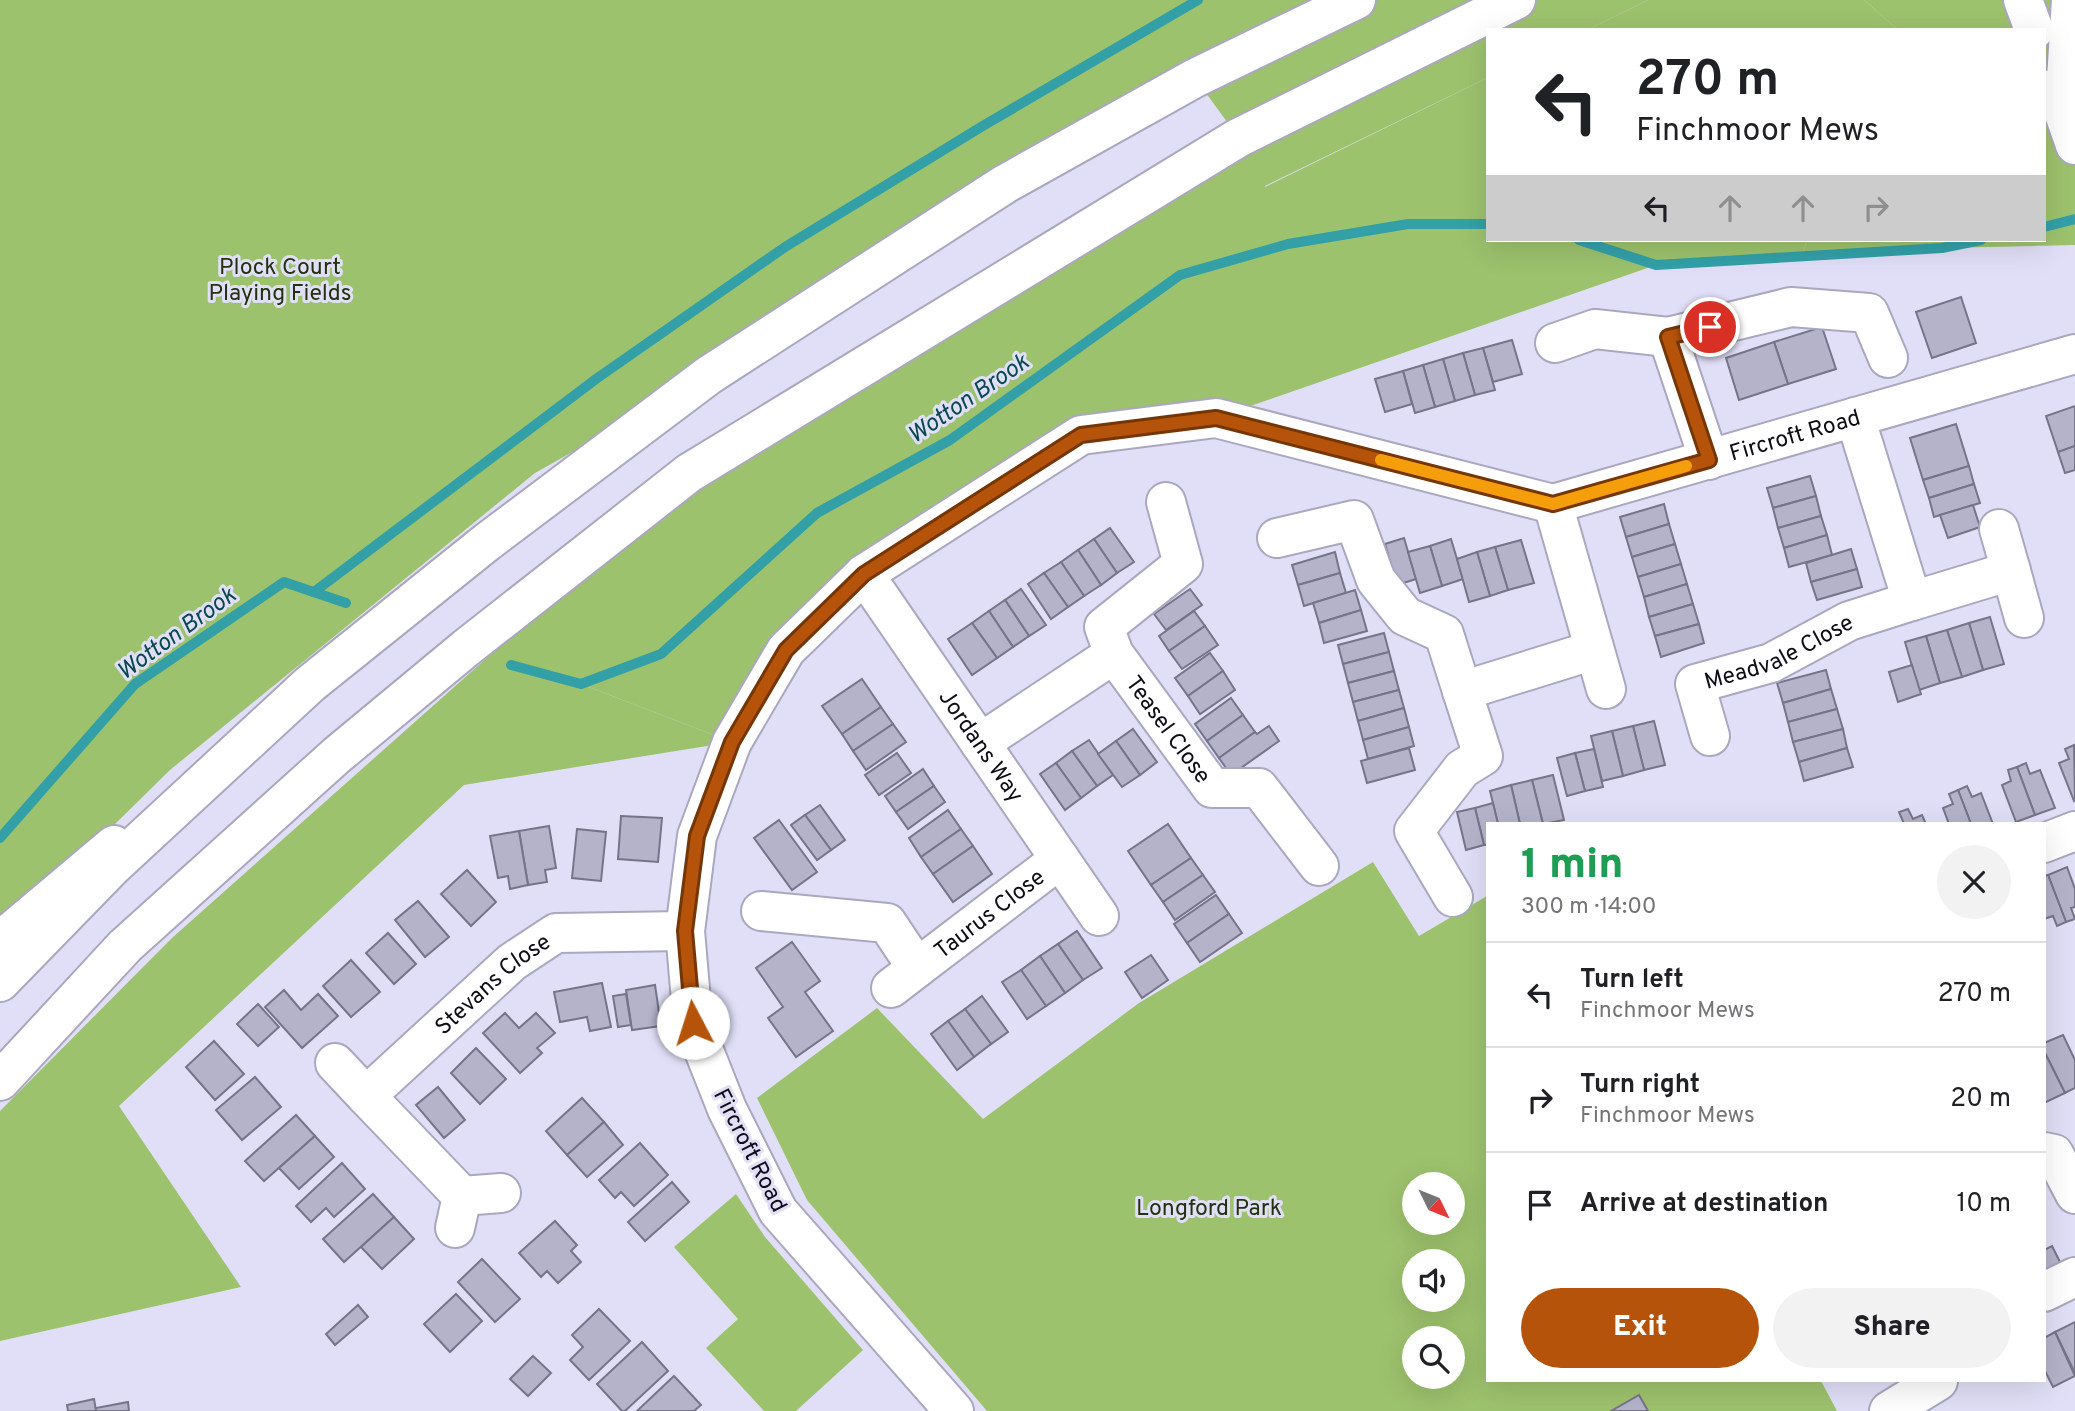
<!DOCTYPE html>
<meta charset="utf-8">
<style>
:root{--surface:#fff;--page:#f2f2f2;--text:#202124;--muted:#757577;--line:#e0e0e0;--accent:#b45309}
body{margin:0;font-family:Overpass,sans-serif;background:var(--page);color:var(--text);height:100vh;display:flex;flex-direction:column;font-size:26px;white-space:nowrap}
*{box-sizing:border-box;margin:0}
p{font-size:23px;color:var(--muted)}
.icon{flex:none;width:38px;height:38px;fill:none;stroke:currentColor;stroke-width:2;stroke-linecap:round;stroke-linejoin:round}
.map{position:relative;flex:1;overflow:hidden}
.panel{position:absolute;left:1486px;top:822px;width:560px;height:560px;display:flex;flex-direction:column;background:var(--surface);border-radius:0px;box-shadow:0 7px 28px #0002}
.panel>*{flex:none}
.guide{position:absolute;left:1486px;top:28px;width:560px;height:214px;border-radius:0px;box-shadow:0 7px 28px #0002;background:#fff;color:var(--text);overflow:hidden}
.needle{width:46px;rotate:133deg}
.tools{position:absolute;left:1402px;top:1172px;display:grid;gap:14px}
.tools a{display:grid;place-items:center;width:63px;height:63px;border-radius:50%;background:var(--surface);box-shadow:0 7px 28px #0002;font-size:35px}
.pin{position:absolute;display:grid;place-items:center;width:60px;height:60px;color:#fff;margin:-30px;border:4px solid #fff;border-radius:50%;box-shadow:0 2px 7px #0007}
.me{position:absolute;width:77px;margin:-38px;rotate:355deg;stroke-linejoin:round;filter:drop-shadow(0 0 5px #0008)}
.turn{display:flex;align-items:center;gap:24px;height:147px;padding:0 35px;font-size:32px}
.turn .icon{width:91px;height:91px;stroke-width:2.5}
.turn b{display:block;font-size:49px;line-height:60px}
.lanes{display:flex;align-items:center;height:66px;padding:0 35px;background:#0003;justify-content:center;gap:35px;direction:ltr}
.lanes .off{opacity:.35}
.round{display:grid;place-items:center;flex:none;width:74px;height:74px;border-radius:37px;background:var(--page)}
.summary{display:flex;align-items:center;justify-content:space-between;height:119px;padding:0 35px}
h1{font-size:42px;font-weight:800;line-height:52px;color:#1e9e55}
.primary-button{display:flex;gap:14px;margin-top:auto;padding:14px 35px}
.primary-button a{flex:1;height:80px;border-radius:42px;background:var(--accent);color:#fff;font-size:28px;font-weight:800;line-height:80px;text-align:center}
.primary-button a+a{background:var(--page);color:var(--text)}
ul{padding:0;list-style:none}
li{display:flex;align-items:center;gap:21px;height:105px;padding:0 35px;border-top:2px solid var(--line)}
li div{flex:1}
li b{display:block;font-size:26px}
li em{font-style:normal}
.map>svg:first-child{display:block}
.green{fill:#9dc26d;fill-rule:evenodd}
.forest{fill:#9cc26d}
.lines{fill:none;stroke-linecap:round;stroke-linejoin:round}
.stream{stroke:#33a0a8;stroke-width:10}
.building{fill:#b5b3ca;stroke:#767489;stroke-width:2}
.minor-casing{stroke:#aaa7be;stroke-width:42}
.major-casing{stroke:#aaa7be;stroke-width:42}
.highway-casing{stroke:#aaa7be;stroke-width:42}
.minor{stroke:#fff;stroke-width:38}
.major{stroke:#fff;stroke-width:38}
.highway{stroke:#fff;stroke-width:38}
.route-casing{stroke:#753606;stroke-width:18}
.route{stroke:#b45309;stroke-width:12}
.slow{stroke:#f59e0b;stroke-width:12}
.labels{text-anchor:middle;stroke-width:6;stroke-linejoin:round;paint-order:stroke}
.park-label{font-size:23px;fill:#23310d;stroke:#e1dff7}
.street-label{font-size:23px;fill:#0e0d15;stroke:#e1dff7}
.water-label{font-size:24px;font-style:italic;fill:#07494d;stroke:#e1dff7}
</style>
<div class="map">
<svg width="2075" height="1411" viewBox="0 0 2075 1411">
<rect width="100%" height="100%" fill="#e1dff7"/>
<!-- green -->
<g class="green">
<path d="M0,0h1648l-61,30h-99l-1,48 -222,108 23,58 -108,31 36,143 -135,17 -217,139 -132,168 -151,-58 -70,-19 -45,-17 223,-175 549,-336 -43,-59 -486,297 -174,98 -365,297 -170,167z"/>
<path d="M1864,0h211v245l-133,3 -140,8 5,-16h237v-210h-146z"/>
<path d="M1373,862l46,74 68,-40 1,485h333l16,30h-850l-180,-211 -50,-102 120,-90 106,111 156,-116zM1414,1185h38v38h-38zM1414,1262h38v38h-38zM1414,1339h38v38h-38z"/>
<path d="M736,1194l29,43 98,113 -67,61h-32l-58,-63 32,-29 -64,-72z"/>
</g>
<!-- forest -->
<g class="forest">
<path d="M1648,0h216l34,30h-311z"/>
<path d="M1487,78l1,162h319l-5,16 -146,9 -440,153 -54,-61 18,-82 107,-31 -22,-57z"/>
<path d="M489,656l92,28 151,58 -268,43 -345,321 122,181 -241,54v-230l172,-173z"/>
</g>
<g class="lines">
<!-- stream -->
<g class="stream">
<path d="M2044,227l31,-8"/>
<path d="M1579,240l77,25 286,-17 39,-8"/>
<path d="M314,592l282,-213 189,-132 196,-120 217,-127"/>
<path d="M511,665l70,19 80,-30 156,-141 133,-73 230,-165 108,-31 120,-20h80"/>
<path d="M0,838l135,-154 149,-102 62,21"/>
</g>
</g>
<!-- building -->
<g class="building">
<path d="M1961,297l15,46 -44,15 -16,-46z"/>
<path d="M1822,327l14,42 -48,15 -14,-42z"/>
<path d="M1512,340l10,34 -29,8 -10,-34z"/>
<path d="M1774,342l14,42 -49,16 -13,-42z"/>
<path d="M1483,348l12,42 -20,5 -12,-42z"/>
<path d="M1463,353l12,42 -20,6 -12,-42z"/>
<path d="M1443,359l12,42 -20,6 -12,-42z"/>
<path d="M1423,365l12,42 -20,6 -12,-42z"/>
<path d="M1403,371l9,33 -27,8 -10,-33z"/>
<path d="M2075,406v40l-17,6 -12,-36z"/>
<path d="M1956,424l13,42 -46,14 -13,-42z"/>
<path d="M2075,446v24l-10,3 -7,-21z"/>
<path d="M1969,466l5,18 -45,14 -6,-18z"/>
<path d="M1810,476l6,20 -43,12 -6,-20z"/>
<path d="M1974,484l6,19 -46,14 -5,-19z"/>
<path d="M1816,496l5,20 -43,12 -5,-20z"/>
<path d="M1664,504l5,20 -43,13 -6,-20z"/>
<path d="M1973,505l7,22 -32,11 -8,-23z"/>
<path d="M1821,516l6,19 -43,13 -6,-20z"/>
<path d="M1669,524l6,20 -43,13 -6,-20z"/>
<path d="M1110,528l24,34 -17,11 -23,-34z"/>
<path d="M1827,535l5,20 -43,12 -5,-19z"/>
<path d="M1404,538l12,41 -19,6 -12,-41z"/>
<path d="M1094,539l23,34 -16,12 -23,-35z"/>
<path d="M1451,539l12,40 -21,7 -12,-40z"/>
<path d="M1521,540l13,43 -26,7 -13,-43z"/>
<path d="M1675,544l6,20 -43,13 -6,-20z"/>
<path d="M1430,546l12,40 -22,7 -12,-41z"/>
<path d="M1495,547l13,43 -18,6 -13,-44z"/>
<path d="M1851,549l6,20 -46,13 -5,-19z"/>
<path d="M1078,550l23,35 -17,11 -23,-34z"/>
<path d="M1335,552l5,21 -42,12 -6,-20z"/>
<path d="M1477,552l13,44 -21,6 -12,-43z"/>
<path d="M1061,562l23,34 -16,11 -24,-34z"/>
<path d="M1681,564l6,20 -43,13 -6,-20z"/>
<path d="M1857,569l5,18 -45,13 -6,-18z"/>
<path d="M1044,573l24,34 -17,12 -23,-35z"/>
<path d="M1340,573l6,20 -42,13 -6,-21z"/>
<path d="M1687,584l6,20 -44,13 -5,-20z"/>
<path d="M1021,589l25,36 -17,11 -24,-36z"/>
<path d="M1190,589l12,16 -36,25 -12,-16z"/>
<path d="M1355,590l6,20 -42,13 -6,-20z"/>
<path d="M1005,600l24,36 -16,11 -24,-36z"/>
<path d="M1693,604l6,20 -44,12 -6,-19z"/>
<path d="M1361,610l6,21 -43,12 -5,-20z"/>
<path d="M989,611l24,36 -16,11 -25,-35z"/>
<path d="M1194,611l11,15 -36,25 -10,-15z"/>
<path d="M1990,617l14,47 -21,6 -14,-47z"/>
<path d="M972,623l25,35 -25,17 -24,-36z"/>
<path d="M1969,623l14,47 -21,7 -15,-47z"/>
<path d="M1699,624l5,19 -43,14 -6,-21z"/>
<path d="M1205,626l13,19 -36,24 -13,-18z"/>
<path d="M1947,630l15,47 -22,6 -14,-47z"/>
<path d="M1384,633l5,19 -46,12 -5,-19z"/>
<path d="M1926,636l14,47 -21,7 -14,-48z"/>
<path d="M1389,652l5,19 -46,12 -5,-19z"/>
<path d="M1210,653l13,18 -35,25 -13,-18z"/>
<path d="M1912,665l9,29 -23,8 -9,-30z"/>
<path d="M1826,670l5,19 -48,14 -6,-20z"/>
<path d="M1223,671l12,19 -35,24 -12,-18z"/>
<path d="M1394,671l5,19 -46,12 -5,-19z"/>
<path d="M862,679l19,28 -39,27 -20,-28z"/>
<path d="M1831,689l6,20 -49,13 -5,-19z"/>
<path d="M1399,690l5,18 -46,13 -5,-19z"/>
<path d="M1231,698l12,17 -36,26 -12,-17z"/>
<path d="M881,707l12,17 -40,27 -11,-17z"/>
<path d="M1404,708l5,19 -46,13 -5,-19z"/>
<path d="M1837,709l6,20 -50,13 -5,-20z"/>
<path d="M1243,715l12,17 -36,26 -12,-17z"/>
<path d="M1654,721l11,44 -21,5 -11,-44z"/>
<path d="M893,724l13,18 -40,28 -13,-19z"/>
<path d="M1269,726l10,15 -48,34 -12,-17 36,-26 2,2z"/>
<path d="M1633,726l11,44 -21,6 -11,-45z"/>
<path d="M1409,727l5,19 -46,13 -5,-19z"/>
<path d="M1133,729l24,33 -17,13 -24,-34z"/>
<path d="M1843,729l4,19 -48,14 -6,-20z"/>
<path d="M1612,731l11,45 -21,5 -11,-45z"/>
<path d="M1089,740l24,35 -16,11 -25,-35z"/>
<path d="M1116,741l24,34 -18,12 -24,-33z"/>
<path d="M2074,745l1,55 -1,1 -15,-38 10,-4 -4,-10z"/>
<path d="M1409,748l6,22 -48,13 -6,-22z"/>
<path d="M1847,748l6,19 -49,14 -5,-19z"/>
<path d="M1594,749l9,38 -18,4 -10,-38z"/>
<path d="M1072,751l25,35 -16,12 -25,-35z"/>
<path d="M897,753l14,20 -32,22 -14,-20z"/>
<path d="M1575,753l10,38 -18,5 -10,-38z"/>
<path d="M1056,763l25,35 -16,12 -25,-36z"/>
<path d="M2026,763l4,11 10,-4 15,38 -20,7 -18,-48z"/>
<path d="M2017,767l18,48 -19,7 -14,-37 9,-4 -3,-11z"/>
<path d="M923,769l11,17 -38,26 -11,-16z"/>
<path d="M1553,775l11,45 -21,4 -11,-44z"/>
<path d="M1532,780l11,44h-23l-9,-39z"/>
<path d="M1511,785l9,39h-22l-8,-33z"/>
<path d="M934,786l11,16 -37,27 -12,-17z"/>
<path d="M1967,786l5,11 9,-4 12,31h-22l-13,-34z"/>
<path d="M1958,790l13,34h-22l-6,-16 10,-4 -4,-10z"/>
<path d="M1493,803l5,21h-10v21h-4l-9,-37z"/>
<path d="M820,805l25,35 -14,10 -26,-35z"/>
<path d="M1475,808l9,37 -18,5 -9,-38z"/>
<path d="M1908,809l5,10 9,-4 4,9h-22l-5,-12z"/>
<path d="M948,810l13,19 -40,28 -12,-19z"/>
<path d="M805,815l26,35 -14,10 -26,-35z"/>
<path d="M621,816l41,2 -4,44 -40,-3z"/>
<path d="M779,820l38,52 -25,18 -38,-52z"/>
<path d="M1168,824l23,34 -40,27 -23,-34z"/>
<path d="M549,826l7,42 -11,2 2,12 -19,3 -9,-54z"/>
<path d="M577,829l29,3 -5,49 -29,-3z"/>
<path d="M961,829l12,17 -40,28 -12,-17z"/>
<path d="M519,831l9,54 -18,4 -2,-13 -10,2 -8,-42z"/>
<path d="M973,846l19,28 -39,28 -20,-28z"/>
<path d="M1191,858l12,17 -40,27 -12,-17z"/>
<path d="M2067,867l8,22v18l-4,1 4,11 -9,3 -18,-47z"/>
<path d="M467,870l29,32 -25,24 -30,-32z"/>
<path d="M1203,875l12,17 -40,28 -12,-18z"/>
<path d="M2048,875l18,47 -9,4 -4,-10 -9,3v-43z"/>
<path d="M1216,895l13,19 -42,29 -13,-19z"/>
<path d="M418,901l31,36 -24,20 -30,-37z"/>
<path d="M1229,914l13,19 -42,29 -13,-19z"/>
<path d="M1077,931l25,37 -19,12 -25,-36z"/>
<path d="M388,933l28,31 -22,20 -28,-31z"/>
<path d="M792,942l28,39 -15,11 28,39 -37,26 -28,-39 15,-11 -27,-39z"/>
<path d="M1058,944l25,36 -18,13 -25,-37z"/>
<path d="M1151,955l17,25 -26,18 -17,-26z"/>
<path d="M1040,956l25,37 -19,13 -25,-36z"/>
<path d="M351,960l29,32 -29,25 -28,-31z"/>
<path d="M1021,970l25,36 -19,13 -25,-37z"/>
<path d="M602,983l9,44 -21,4 -3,-14 -27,5 -6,-30z"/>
<path d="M655,985l6,41 -29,4 -6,-40z"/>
<path d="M284,990l17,20 17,-16 20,22 -36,32 -37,-41z"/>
<path d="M626,994l5,31 -13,2 -5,-31z"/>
<path d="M982,996l26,36 -17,12 -26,-35z"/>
<path d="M258,1004l21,23 -21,19 -21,-22z"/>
<path d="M965,1009l26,35 -17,13 -26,-36z"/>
<path d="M505,1013l14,15 17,-15 19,20 -18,15 5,5 -22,20 -37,-40z"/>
<path d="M948,1021l26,36 -17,13 -26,-36z"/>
<path d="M2063,1035l12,25v28l-10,5 -21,-42v-8z"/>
<path d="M214,1041l30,33 -29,26 -29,-33z"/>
<path d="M476,1048l30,31 -26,25 -29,-31z"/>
<path d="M2044,1051l21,42 -21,10z"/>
<path d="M255,1077l26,30 -39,33 -26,-30z"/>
<path d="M438,1087l27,33 -21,18 -28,-33z"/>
<path d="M582,1098l22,24 -37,33 -21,-24z"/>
<path d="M296,1115l19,21 -51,45 -19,-20z"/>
<path d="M604,1122l19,23 -36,32 -20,-22z"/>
<path d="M315,1136l19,21 -35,32 -20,-21z"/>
<path d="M640,1143l28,32 -34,31 -13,-14 -6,6 -16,-18z"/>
<path d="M342,1163l23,26 -31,28 -8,-9 -15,14 -15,-16z"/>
<path d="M672,1182l17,20 -44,39 -17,-19z"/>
<path d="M373,1194l21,23 -50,45 -21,-23z"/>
<path d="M394,1217l20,22 -32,30 -21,-22z"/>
<path d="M555,1221l22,24 -6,6 10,11 -23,21 -11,-12 -6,6 -22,-24z"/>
<path d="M2052,1246l13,26 -21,10v-32z"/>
<path d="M482,1259l38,40 -25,23 -37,-40z"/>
<path d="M456,1294l26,27 -32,31 -26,-28z"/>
<path d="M358,1305l10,12 -33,28 -9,-11z"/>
<path d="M599,1309l31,32 -41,39 -19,-20 13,-13 -11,-12z"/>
<path d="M2075,1322v51l-20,-41z"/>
<path d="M2055,1332l20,44 -22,11 -9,-18v-31z"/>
<path d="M642,1342l26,29 -43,40h-3l-25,-27z"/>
<path d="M533,1356l18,17 -23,23 -18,-17z"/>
<path d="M674,1376l27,29 -7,6h-57z"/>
<path d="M1639,1395l9,16h-37z"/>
<path d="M94,1399l2,12h-28l-1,-6z"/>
<path d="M128,1402l1,9h-33v-3z"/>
</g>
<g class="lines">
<!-- minor casing -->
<g class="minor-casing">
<g id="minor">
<path d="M1555,343l40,-14 73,8"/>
<path d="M1709,460l-41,-123 123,-30 78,6 19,45"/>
<path d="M1553,504l53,185"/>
<path d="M1999,529l12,42"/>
<path d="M1277,538l77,-18 22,60 29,36 39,18 18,57"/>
<path id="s1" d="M864,574l235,342"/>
<path d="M1912,601l99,-30 13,47"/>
<path d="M1114,654l-10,-27 79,-63 -17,-62"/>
<path id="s2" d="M1710,736l-15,-52 76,-21 78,-42 63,-20 -57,-184"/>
<path id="s3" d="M980,743l134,-89 98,134h47l60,78"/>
<path d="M2044,843l31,-12"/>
<path d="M1453,897l-39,-66 48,-62 21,-13 -21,-65 132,-41"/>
<path id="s4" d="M761,911l126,12 30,45 143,-109"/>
<path d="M0,941l114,-96"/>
<path d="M891,988l26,-20"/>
<path d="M335,1063l31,33"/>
<path d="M2044,1152l10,2 21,40"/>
<path id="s5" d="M462,1196l-96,-100 146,-134 44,-29 129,-2"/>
<path d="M462,1196l39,-3"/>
<path d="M455,1228l7,-32"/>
<path d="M2044,1292l31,-15"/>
<path id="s6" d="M954,1411l-176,-200 -51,-102 -34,-86 -8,-92 12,-95 35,-94 54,-92 78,-76 217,-139 135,-17 337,86 522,-150"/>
<path d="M1889,1411l49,-30"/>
</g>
</g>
<!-- major casing -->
<g class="major-casing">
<g id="major">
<path d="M2023,0l11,30"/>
<path d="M2055,88l20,57"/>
<path d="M2064,112l7,-112"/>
</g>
</g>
<!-- highway casing -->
<g class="highway-casing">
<g id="highway">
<path d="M0,982l112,-115 198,-183 177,-142 222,-167 296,-191 190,-106 161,-78"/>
<path d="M0,1081l125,-135 212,-191 129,-107 223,-175 549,-335 278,-138"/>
</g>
</g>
<!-- minor -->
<use href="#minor" class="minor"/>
<!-- major -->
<use href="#major" class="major"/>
<!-- highway -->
<use href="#highway" class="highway"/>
</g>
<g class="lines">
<!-- route casing -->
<g class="route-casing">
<path id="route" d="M693,1023l-8,-92 12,-95 35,-94 54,-92 78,-76 217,-139 135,-17 337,86 156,-44 -41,-123 42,-10"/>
</g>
<!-- route -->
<use href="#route" class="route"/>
<!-- slow -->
<path class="slow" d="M1381,460l172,44 133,-38"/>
</g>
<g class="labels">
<!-- park labels -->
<g class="park-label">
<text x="280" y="274">Plock Court<tspan x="280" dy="26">Playing Fields</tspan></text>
<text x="1209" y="1215">Longford Park</text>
</g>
<!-- street labels -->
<g class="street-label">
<text dy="8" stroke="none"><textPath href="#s6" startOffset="1970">Fircroft Road</textPath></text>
<text dy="8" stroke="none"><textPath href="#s2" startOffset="144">Meadvale Close</textPath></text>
<text dy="8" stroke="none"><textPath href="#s3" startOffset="254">Teasel Close</textPath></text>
<text dy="8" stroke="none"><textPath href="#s1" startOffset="208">Jordans Way</textPath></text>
<text dy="8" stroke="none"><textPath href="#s4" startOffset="271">Taurus Close</textPath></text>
<text dy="8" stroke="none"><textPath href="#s5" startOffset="308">Stevans Close</textPath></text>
<text transform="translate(751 1150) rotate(63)" y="8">Fircroft Road</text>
</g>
<!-- water labels -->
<g class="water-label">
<text transform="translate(968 398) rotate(-34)" y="8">Wotton Brook</text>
<text transform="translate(176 633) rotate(-36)" y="8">Wotton Brook</text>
</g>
</g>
</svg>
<div class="tools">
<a><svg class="needle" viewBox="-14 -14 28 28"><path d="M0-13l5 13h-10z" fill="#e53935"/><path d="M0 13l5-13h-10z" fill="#757577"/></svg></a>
<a><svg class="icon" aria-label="sound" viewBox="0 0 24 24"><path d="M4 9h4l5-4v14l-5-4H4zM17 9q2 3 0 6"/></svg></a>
<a><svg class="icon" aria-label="search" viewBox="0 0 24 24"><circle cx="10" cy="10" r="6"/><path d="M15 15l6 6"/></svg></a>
</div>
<div class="pin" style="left:1710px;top:327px;background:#d93025"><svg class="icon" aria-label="arrive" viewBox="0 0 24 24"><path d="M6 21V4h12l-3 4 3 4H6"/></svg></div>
<svg class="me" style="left:693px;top:1023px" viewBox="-20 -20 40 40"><circle r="19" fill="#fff"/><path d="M0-13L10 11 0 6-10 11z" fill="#b45309"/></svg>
<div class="guide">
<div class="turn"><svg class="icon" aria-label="left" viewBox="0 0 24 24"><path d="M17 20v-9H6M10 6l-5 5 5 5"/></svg><div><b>270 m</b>Finchmoor Mews</div></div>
<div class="lanes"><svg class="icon" aria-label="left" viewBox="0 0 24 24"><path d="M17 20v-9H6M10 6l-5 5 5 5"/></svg><svg class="icon off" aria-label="ahead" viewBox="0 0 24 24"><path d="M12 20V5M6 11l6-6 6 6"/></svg><svg class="icon off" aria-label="ahead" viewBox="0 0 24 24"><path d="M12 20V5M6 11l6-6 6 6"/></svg><svg class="icon off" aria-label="right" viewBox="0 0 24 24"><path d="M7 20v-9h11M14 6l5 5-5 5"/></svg></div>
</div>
<section class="panel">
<div class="summary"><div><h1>1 min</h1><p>300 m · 14:00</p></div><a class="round"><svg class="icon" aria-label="close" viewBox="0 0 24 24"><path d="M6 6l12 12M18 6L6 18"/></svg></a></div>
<ul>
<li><svg class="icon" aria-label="left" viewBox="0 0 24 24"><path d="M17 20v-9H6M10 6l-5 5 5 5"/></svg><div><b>Turn left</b><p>Finchmoor Mews</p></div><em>270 m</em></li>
<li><svg class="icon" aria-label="right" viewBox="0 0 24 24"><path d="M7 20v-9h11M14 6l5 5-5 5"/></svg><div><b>Turn right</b><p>Finchmoor Mews</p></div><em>20 m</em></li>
<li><svg class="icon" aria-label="arrive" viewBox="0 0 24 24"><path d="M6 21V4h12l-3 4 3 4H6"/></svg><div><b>Arrive at destination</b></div><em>10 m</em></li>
</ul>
<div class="primary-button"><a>Exit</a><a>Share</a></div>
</section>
</div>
